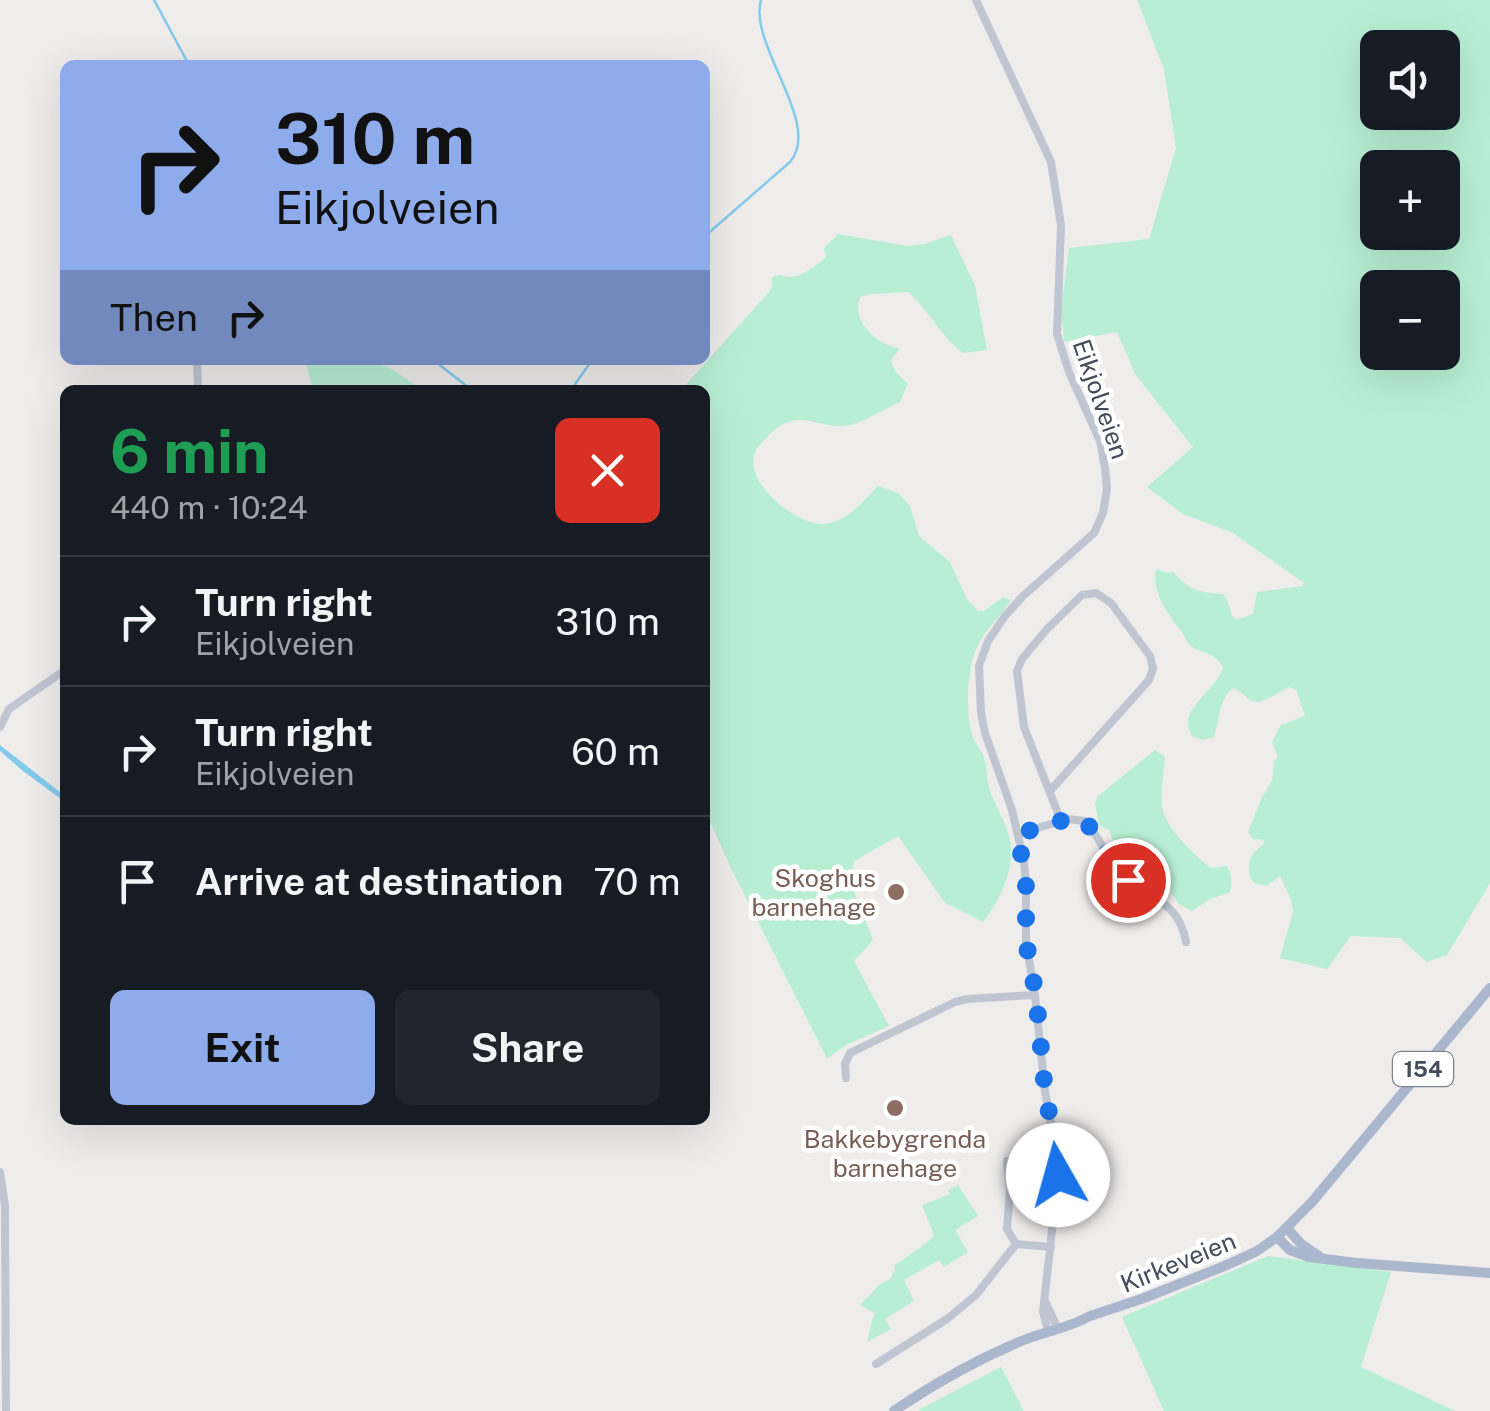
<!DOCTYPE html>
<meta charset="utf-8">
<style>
:root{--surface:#171b24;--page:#20242c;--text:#f1f3f6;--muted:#9ea1a6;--line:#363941;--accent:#8eaceb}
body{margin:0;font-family:"Public Sans",sans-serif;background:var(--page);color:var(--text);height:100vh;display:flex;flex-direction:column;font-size:38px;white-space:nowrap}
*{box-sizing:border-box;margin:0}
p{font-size:32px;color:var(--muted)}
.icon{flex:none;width:55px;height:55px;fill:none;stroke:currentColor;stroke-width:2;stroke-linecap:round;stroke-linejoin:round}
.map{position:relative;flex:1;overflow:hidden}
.side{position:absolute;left:60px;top:385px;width:650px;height:740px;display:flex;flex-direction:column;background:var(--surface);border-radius:15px;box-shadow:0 10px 40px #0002}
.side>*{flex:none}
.hud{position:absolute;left:60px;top:60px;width:650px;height:305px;border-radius:15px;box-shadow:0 10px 40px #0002;background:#8eaceb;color:#111;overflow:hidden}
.controls{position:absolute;left:1360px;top:30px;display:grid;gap:20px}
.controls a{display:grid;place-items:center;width:100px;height:100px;border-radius:15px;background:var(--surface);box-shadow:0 10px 40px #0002;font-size:50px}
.pin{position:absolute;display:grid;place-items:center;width:85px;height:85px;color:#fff;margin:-42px;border:5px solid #fff;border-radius:50%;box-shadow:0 2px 10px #0007}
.me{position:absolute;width:110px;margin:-55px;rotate:353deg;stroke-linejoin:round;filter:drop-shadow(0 0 8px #0008)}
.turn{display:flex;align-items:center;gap:35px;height:210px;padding:0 50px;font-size:45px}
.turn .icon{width:130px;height:130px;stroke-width:2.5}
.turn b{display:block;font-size:70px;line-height:85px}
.then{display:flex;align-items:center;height:95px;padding:0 50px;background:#0003;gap:20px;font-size:38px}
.round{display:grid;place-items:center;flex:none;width:105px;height:105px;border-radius:15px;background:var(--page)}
.summary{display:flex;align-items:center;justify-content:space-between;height:170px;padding:0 50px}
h1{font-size:60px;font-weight:700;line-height:75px;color:#1e9e55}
.action{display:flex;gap:20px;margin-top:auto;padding:20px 50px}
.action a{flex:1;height:115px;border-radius:15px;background:var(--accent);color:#111;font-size:40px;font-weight:700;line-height:115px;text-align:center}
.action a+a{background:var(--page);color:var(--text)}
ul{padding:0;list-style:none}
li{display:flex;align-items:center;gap:30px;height:130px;padding:0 50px;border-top:2px solid var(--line)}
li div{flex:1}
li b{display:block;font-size:38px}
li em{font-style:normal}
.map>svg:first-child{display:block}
.green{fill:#b8efd4;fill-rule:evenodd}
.water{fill:#84caec}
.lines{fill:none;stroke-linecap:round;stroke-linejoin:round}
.stream{stroke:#84caec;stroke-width:2.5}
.minor{stroke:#bfc6d2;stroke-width:8}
.major{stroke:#abb7cc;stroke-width:10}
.route{stroke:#1a73e8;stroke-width:18;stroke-dasharray:0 32.4}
.education-dot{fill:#8d6e63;stroke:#fff;stroke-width:4}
.labels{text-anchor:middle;stroke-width:9;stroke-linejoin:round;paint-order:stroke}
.shield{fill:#fff;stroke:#7c828b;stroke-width:2.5}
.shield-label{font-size:22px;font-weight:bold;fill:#444d59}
.street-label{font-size:25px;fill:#444d59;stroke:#fff}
.education-label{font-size:25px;fill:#785e54;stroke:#fff;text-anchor:end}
</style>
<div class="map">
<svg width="1490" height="1411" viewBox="0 0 1490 1411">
<rect width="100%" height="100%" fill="#efecec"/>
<!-- green -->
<g class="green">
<path d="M1137,0h353v883l-43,72 -20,7 -27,-24 -49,-2 -24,33 -47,-11 13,-46 -2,-12 -11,-24 -14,10 -12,-3c-11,-14 -4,-30 10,-39v-4l-11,-1 -5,-7 14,-35 10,-16 2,-20 4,-4 -6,-15 9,-17 24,-9 -9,-26 -7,-3c-9,4 -25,16 -33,15 -8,-1 -14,-11 -23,-14 -14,10 -14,34 -19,49l-12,3 -10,-4c-17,-27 24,-43 31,-69 -10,-17 -22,-12 -33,-22 -4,-4 -6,-10 -9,-14 -14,-18 -27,-35 -26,-59l3,-3 9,4 6,-1c18,19 24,20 50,22 8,9 6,20 13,26l17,-6 4,-22 46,-6 1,-3 -71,-50 -50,-19 -36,-27 46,-40 -58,-73 -18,-42 -53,10 -3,-34 8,-60 80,-9 27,-91 -12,-79zM1378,48h64v64h-64zM1378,168h64v64h-64zM1378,288h64v64h-64z"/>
<path d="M838,234l70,12 16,-2 27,-9 24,51 12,64 -24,3c-24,-18 -32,-41 -55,-61l-37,2 -11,3c-9,24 16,47 38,51l1,2 -8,10 4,11 13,13 -8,18c-16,7 -34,19 -50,23 -32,6 -51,-20 -80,9 -5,6 -12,11 -15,18 -12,30 39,71 66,72 25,0 41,-22 57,-38l20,7 12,13 9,30 31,26 17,37 11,12h6l19,-14 8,3c-12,19 -32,35 -38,58 -6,23 -7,54 -1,77 3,8 8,13 11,20 5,12 3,26 8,38 5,15 14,27 18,43 8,29 -8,63 -26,86l-38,-19 -47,-67 -44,25 -4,20 23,59 -19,21 35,65 -43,19 -19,14 -98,-195 -17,-38 -7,-10v-426h-24l88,-98 3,-5v-10c12,-5 12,2 24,-1 10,-2 20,-11 28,-17l2,-3 -2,-8z"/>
<path d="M305,360h22l5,2 34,-2 24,8 33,22h-110z"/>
<path d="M1155,750l10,7c-1,16 -5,34 -3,49 2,21 33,50 49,62l15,-2c6,6 7,19 3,27l-19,6 -18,12 -13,-7 -13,-19 -21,-10 -13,-14 -6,-2 -4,-6 1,-8c-10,-6 -10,-1 -14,-15l-10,-5 -4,-21 3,-8z"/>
<path d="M958,1185l20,31 -23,14 13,22 -24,15 -5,-7 -35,20 10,21 -29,18 6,10 -24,13 7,-29 -14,-8 19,-20 11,-6 5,-9 -1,-4 35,-25 5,-6 -12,-30 28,-11 -2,-4z"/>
<path d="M1268,1256l123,16 -30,95 94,44h-291l-42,-94z"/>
<path d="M1001,1367l23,44h-106v-1z"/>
</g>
<!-- water -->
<path class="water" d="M0,745l65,51v6l-42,-31 -23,-20z"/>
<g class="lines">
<!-- stream -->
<g class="stream">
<path d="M154,0l35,65"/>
<path d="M705,236l85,-74c33,-38 -42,-117 -29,-162"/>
<path d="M433,360l39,30"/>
<path d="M571,390l21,-30"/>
</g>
<!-- minor -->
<g class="minor">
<path d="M976,0l75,162 10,63 -4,109 12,38 31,69 5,27 2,21 -4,24 -9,20 -71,63 -18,20 -17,25 -9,25 2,47 4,20 27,77 12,51 2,25v56l9,53 10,96 10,55 3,29 -15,137 5,19"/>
<path d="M197,360l1,30"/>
<path d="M0,727l9,-18 56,-39"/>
<path d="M1050,791l99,-111 4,-11 -3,-13 -39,-53 -15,-10 -14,2 -35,34 -25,30 -5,12 7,56 37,94"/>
<path d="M1018,834l49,-15 18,2c14,15 22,37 37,53 26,27 56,24 64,68"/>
<path d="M846,1078l-1,-14 5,-11 105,-51 12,-3 68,-4"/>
<path d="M1007,1161l3,28 -3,40 9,15"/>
<path d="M0,1172l5,34 1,205"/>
<path d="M1045,1301l13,28"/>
<path d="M876,1364l71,-45 29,-24 40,-51 35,3"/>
</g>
<!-- major -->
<g class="major">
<path d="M1287,1228l14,16 19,13"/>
<path d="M1277,1237l13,13 19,7 48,6 133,10"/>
<path d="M894,1411c41,-28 84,-52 130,-71 22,-9 45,-12 66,-24l54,-18 83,-33 30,-14 20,-14 35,-35 178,-214"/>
</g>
</g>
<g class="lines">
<!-- route -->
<path class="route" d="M1058,1175l-4,-36 -9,-48 -9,-96 -10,-53v-56l-8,-52 49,-15 18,1 28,43 15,17"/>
</g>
<!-- markers -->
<g class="education-dot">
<circle cx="896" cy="892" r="10"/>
<circle cx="895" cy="1108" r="10"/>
</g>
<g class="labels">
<!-- shield labels -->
<rect class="shield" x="1393" y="1052" width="60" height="34" rx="8"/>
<g class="shield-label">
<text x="1423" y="1077">154</text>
</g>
<!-- street labels -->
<g class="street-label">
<text transform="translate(1101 399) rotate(71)" y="9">Eikjolveien</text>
<text transform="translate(1178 1262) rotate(-22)" y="9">Kirkeveien</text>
</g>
<!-- education labels -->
<g class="education-label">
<text x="876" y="887">Skoghus<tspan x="876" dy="29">barnehage</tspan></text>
<text x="895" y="1148" text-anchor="middle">Bakkebygrenda<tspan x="895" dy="29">barnehage</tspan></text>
</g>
</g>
</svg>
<div class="controls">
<a><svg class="icon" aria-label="sound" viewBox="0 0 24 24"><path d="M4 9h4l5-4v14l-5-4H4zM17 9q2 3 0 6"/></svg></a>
<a>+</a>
<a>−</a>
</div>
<div class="pin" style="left:1128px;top:880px;background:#d93025"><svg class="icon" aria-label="arrive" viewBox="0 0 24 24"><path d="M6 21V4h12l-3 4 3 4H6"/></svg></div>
<svg class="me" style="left:1058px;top:1175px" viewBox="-20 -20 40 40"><circle r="19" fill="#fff"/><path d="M0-13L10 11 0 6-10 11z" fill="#1a73e8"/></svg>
<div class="hud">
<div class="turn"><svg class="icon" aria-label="right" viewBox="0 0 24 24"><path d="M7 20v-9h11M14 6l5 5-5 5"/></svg><div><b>310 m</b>Eikjolveien</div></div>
<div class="then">Then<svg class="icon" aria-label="right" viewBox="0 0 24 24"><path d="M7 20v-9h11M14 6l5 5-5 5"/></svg></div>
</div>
<section class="side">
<div class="summary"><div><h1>6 min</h1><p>440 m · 10:24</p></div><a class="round" style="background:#d93025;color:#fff"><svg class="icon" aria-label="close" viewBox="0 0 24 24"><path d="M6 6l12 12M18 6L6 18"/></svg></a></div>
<ul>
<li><svg class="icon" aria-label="right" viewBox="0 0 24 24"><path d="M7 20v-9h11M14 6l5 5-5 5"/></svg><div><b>Turn right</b><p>Eikjolveien</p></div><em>310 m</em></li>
<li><svg class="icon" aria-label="right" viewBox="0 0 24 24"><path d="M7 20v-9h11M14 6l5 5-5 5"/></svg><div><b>Turn right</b><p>Eikjolveien</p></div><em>60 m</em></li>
<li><svg class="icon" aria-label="arrive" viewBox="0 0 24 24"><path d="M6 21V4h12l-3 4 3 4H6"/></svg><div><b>Arrive at destination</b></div><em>70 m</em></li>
</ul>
<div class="action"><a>Exit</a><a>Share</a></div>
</section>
</div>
